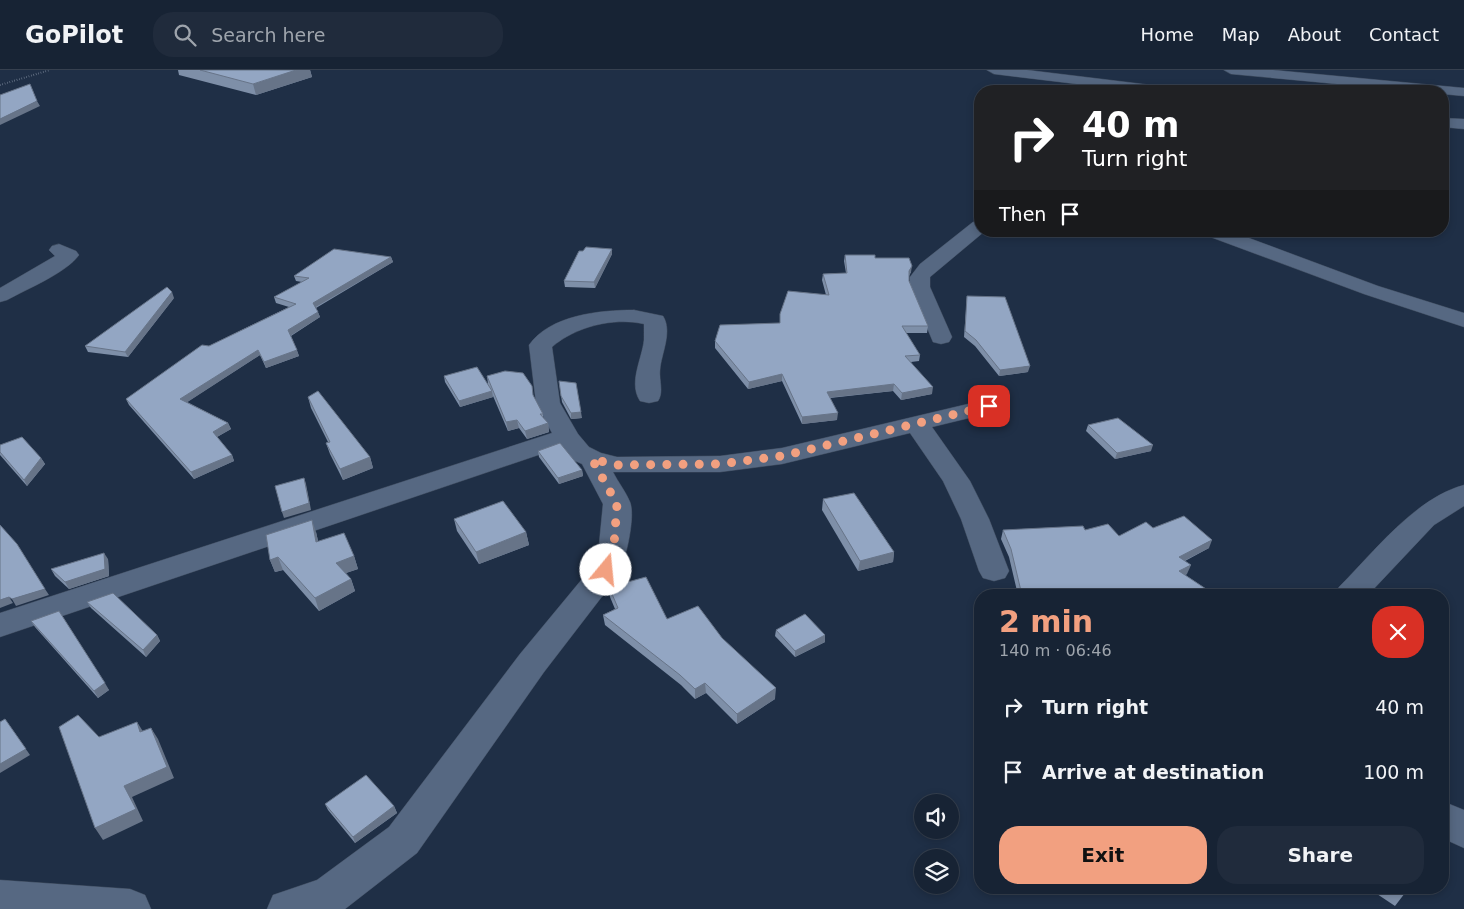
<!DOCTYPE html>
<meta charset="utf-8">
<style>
:root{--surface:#172334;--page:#202b3c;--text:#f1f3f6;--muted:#9ea4ac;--line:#36404f;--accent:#f2a080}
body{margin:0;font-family:"DejaVu Sans",sans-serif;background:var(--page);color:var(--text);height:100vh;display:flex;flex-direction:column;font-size:19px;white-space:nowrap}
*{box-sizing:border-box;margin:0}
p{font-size:16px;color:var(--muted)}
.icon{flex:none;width:28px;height:28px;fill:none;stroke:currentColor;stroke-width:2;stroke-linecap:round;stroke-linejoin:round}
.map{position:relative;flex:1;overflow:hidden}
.drawer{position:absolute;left:974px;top:519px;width:475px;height:305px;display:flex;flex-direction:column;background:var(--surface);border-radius:20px;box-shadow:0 2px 8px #0003,0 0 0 1px var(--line)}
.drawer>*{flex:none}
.guide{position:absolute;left:974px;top:15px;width:475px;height:152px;border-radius:20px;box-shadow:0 2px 8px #0003,0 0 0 1px var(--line);background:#202124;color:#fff;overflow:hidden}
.buttons{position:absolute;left:914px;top:724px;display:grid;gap:10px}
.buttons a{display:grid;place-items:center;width:45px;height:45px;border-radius:50%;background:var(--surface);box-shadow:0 2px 8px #0003,0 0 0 1px var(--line);font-size:25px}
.pin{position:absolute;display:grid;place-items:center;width:42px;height:42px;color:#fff;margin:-21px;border-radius:10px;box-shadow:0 2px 8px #0006}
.me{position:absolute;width:55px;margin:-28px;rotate:17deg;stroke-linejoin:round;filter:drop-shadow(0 0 4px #0008)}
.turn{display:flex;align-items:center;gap:18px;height:105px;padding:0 25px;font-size:22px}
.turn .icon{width:65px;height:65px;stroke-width:2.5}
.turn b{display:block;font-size:35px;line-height:42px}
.then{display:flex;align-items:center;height:48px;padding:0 25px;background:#0003;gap:10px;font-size:19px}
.round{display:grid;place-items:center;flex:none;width:52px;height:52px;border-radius:20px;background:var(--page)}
.overview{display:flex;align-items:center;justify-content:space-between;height:85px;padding:0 25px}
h1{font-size:30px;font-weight:600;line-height:38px;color:var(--accent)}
.button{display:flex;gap:10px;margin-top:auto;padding:10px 25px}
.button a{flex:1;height:58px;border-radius:20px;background:var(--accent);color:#111;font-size:20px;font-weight:600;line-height:58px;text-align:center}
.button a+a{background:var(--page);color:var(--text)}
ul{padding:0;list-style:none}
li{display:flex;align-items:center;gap:15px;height:65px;padding:0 25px}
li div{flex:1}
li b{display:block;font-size:19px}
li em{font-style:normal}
header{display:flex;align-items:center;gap:30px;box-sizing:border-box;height:70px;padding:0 25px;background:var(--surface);border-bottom:1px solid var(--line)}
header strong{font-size:24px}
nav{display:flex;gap:28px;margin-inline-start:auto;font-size:18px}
.search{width:350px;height:45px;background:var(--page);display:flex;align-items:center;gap:12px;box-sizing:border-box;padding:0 18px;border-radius:20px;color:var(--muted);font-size:19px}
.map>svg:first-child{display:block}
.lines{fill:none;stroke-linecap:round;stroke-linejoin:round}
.minor-casing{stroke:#3e4b5e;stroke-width:1}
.path{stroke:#8692a4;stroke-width:2;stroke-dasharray:0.5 2;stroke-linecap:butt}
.minor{fill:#566882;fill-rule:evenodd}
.wall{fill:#7e8fa8}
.shaded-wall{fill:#677488}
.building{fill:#93a6c3;stroke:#677488}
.route{stroke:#f2a080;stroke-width:9;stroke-dasharray:0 16.2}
</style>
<header>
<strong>GoPilot</strong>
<div class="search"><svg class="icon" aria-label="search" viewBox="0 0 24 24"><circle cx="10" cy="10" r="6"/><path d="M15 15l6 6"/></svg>Search here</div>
<nav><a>Home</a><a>Map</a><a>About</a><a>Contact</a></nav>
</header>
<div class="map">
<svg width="1464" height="839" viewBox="0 0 1464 839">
<rect width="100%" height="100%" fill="#1f2f46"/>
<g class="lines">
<!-- minor casing -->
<g class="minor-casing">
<g id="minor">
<path d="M987,0h40l140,17 7,4h-39l-141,-17z"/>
<path d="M1224,0h49l191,18v8l-22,-2v-3h-30l-181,-17z"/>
<path d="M1442,48l22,1v10l-22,-2z"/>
<path d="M980,150v11h5l-55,46v10l22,50 -3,5 -8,2 -8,-2 -23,-55v-10l10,-13 53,-42z"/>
<path d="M1203,161h27l148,55 86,27v14l-100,-33 -159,-59z"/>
<path d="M59,174l17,7 3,4c-13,18 -52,34 -72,45l-7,2v-14l55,-32 -6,-6 3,-4z"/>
<path d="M634,240l29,6c10,16 -2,38 -3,54 -1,11 4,22 -2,31l-9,2 -9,-2c-12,-18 2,-42 4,-61 0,-5 0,-10 0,-16 -31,-7 -69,3 -92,23l8,56 18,31 11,13 12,6 16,4 103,-1 62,-8 207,-49 9,2 3,5 -3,5 -66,16 38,54 19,38 20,52 -4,7 -11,3 -11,-3 -4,-7 -18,-52 -18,-38 -33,-48 -128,31 -62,8h-107c5,10 13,20 17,30 6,15 -5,62 -13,75l-73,95 -127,181 -72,56h-78l6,-14 44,-15 72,-53 131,-173 72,-87 7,-22 4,-41 -21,-40 -11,-5 -9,-12 -562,190v-24l552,-180 -16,-30 -7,-58c21,-30 71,-35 105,-35z"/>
<path d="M1464,415v21l-30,19 -66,70h-34l5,-8c35,-35 76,-89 125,-102z"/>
<path d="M1442,731l22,9v38l-22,-10z"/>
<path d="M0,810l130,9 15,6 6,14h-151z"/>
</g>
</g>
<!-- path -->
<path class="path" d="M0,15l50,-15"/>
<!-- minor -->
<use href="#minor" class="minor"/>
</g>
<!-- wall -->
<g class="wall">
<path d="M178,0h132l2,7 -56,18 -77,-20z"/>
<path d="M612,179v5l-17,34 -30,-1 -1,-6z"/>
<path d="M845,185l30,3 36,14 -2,4v5l19,45 -1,7h-21l14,22 -1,6 -8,1 21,32 -31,6 -8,-9 -63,7 7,22 -35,4 -20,-43 -34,8 -33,-41v-7l65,-18 46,-28 -4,-15 1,-6 23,-1 -2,-12z"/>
<path d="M391,187l2,5 -77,46 4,9 -29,19 8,20 -33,12 -6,-13 -73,47 41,21 3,6 -14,8 15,18 2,6 -40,18 -65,-74 -3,-6 83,-53 80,-39 -13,-4 -2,-6 28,-15 -6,-1 -2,-5z"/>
<path d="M967,226l61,76 -29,4 -24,-30 -11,-9z"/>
<path d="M174,228l-46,59 -40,-5 -3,-6z"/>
<path d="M444,306l44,8 -1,-8 46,20 10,18v4l5,5 1,9 -22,7 -8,-11 -11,3 -15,-35v1l-33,10 -15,-25z"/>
<path d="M559,311l23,37 -11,1 -9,-17z"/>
<path d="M308,327l62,60 3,11 -30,12 -13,-26 -4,-11 2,-1 -17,-34z"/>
<path d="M1088,355l63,26 -36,8 -29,-28z"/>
<path d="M0,375l41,13 4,6 -18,22 -27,-31z"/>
<path d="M538,381l44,19 1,6 -24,8 -20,-27z"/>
<path d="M823,429l71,53 -1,10 -35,9 -36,-61z"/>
<path d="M454,449l72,13 3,13 -50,19 -22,-33z"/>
<path d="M1153,458l56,20 -24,13 2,13 -2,1 30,20h-200l2,-4 -8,-34 -8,-18 2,-9h82l34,6z"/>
<path d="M316,462l2,9 36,15 4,13 -12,4 5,6 4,12 -36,20 -36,-41 -8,2 -5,-12z"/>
<path d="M108,489l1,17 -40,13 -14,-13 -4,-7z"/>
<path d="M609,517l58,32 55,19 53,61 -38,25 -31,-31 -11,6 -14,-14 -76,-60 -2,-10 12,-6 -5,-12z"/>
<path d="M87,532l70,33 3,6 -14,16 -55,-49z"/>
<path d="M31,551l78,69 -11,8 -63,-71z"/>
<path d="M776,560l49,5v7l-30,15 -20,-21z"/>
<path d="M325,734l69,2 3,7 -42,30 -27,-33z"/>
<path d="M1368,818h40l-3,5 -10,13z"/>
</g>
<!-- shaded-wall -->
<g class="shaded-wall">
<path d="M296,0h14l2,7 -56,18 -3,-11z"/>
<path d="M37,31l3,5 -40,19v-6z"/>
<path d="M612,179v5l-17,34 -1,-6z"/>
<path d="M391,187l2,5 -79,46 -1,-5z"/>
<path d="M912,196l-1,6 -3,5 1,-6z"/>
<path d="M172,222l2,6 -46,59 -3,-5z"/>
<path d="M318,242l2,5 -30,19 -2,-6z"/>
<path d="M258,280l2,5 -77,50 -3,-6z"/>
<path d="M297,280l2,6 -33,12 -2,-6z"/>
<path d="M1030,296l-2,6 -29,4 1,-6z"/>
<path d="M782,304v7l-34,8 1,-7z"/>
<path d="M894,314l-1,7 -67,7 1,-6z"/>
<path d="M933,317l-1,7 -31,6 1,-7z"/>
<path d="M492,321l1,6 -33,10 -1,-6z"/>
<path d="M581,342l1,6 -11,1v-6z"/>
<path d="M838,343l-1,7 -35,4v-7z"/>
<path d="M517,350l2,8 -11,3 -2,-9z"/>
<path d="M228,353l3,6 -16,9 -2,-6z"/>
<path d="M548,353l1,9 -22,7 -2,-8z"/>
<path d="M1153,375l-2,6 -36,8 2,-6z"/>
<path d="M232,385l2,6 -40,18 -3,-7z"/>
<path d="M370,387l3,11 -30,12 -3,-11z"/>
<path d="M41,388l4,6 -18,22 -3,-6z"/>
<path d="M582,400l1,6 -24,8 -1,-6z"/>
<path d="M304,408l2,6 5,26 -27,8 -2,-6z"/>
<path d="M312,450l4,12 5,22 -5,-12z"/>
<path d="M526,462l3,13 -50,19 -3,-12z"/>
<path d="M1212,470l-3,8 -33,17 3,-8z"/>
<path d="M894,482l-1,10 -35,9 2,-10z"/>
<path d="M104,483l4,6 1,17 -40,13 -4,-7z"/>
<path d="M354,486l4,13 -18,6 -4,-12z"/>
<path d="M278,487l5,13 -8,2 -5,-12z"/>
<path d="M1191,495l-4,9 -11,5 3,-8z"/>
<path d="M351,509l4,12 -36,20 -4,-13z"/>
<path d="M45,519l4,6 -33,11 -4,-7z"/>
<path d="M9,527l4,6 -13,5v-8z"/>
<path d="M157,565l3,6 -14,16 -3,-7z"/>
<path d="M825,565v7l-30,15v-6z"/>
<path d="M105,613l4,7 -11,8 -4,-7z"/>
<path d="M705,613l1,10 -11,6v-10z"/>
<path d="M776,618l-1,11 -38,25v-10z"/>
<path d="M5,649l25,36 -30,18v-9z"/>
<path d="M137,652l7,11 -4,-1z"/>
<path d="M151,658l7,11 16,39 -42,19 11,24 -40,19 -8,-12z"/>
<path d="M394,736l3,7 -42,30 -2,-6z"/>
</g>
<!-- building -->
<g class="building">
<path d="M200,0h96l-43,14z"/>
<path d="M30,14l7,17 -37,18v-24z"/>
<path d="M586,177l26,2 -18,33 -30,-1 15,-30h4z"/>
<path d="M334,179l57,8 -78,46 5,9 -30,18 9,20 -33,12 -6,-12 -78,49 48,24 -15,9 19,23 -41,17 -65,-73 76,-54 7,1 87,-42 -22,-7 35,-19 -15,-2z"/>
<path d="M845,185h30v3h34l3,8 -3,5v10l19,45h-26l18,29 -15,1 28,31 -31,6 -8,-9 -67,8 11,21 -36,4 -20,-43 -33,8 -34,-41 5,-16 60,-2v-9l8,-23 41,4 -6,-21 24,-1z"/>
<path d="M167,217l5,5 -47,60 -40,-6z"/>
<path d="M967,226l38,1 25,69 -30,4 -24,-30 -11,-9z"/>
<path d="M477,297l15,24 -33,10 -15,-25z"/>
<path d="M505,301l18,2 9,13 1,9 10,19h-3l8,9 -23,8 -8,-11 -11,2 -19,-46z"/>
<path d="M559,311l17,2 5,29 -10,1 -10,-17z"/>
<path d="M318,321l52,66 -30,12 -14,-26 4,-1 -22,-45z"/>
<path d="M1118,348l35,27 -36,8 -29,-28z"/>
<path d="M22,367l19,21 -17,22 -24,-28v-7z"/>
<path d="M560,373l22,27 -24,8 -20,-27z"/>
<path d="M304,408l5,25 -27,9 -7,-26z"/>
<path d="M854,423l40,59 -34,9 -37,-62z"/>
<path d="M503,431l23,31 -50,20 -22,-33z"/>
<path d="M1184,446l28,24 -33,17 12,8 -12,6 36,24h-197l-2,-4h5l-10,-42 -8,-19 80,-4 2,4 23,-6 11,12 27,-14 7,6z"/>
<path d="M312,450l4,22 28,-9 10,23 -18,7 15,16 -36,19 -37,-41 -8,3 -4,-25z"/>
<path d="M0,455l17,19 28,45 -33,10 -3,-2 -9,3z"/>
<path d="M104,483l1,16 -40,13 -14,-13z"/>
<path d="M646,507l21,42 31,-13 24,32 54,50 -39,26 -32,-31 -10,6 -15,-14 -77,-60 15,-7 -9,-21z"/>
<path d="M113,523l44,42 -14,15 -56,-48z"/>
<path d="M59,541l46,72 -11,8 -63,-70z"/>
<path d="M805,544l20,21 -30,16 -19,-21z"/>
<path d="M78,645l21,22 38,-15 3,10 11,-4 16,39 -43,19 12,23 -41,19 -36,-101z"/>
<path d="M5,649l21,30 -26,15v-42z"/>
<path d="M366,705l28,31 -41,31 -28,-33z"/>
<path d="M1396,818h12l-3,5z"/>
</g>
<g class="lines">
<!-- route -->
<path class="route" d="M606,500l8,-25 3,-41 -25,-45 25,6 103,-1 62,-8 207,-50"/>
</g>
</svg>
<div class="buttons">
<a><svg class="icon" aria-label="sound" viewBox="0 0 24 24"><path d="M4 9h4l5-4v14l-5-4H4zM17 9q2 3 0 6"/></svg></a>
<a><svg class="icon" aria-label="layers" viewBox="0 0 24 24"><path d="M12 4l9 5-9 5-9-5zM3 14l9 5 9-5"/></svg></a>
</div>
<div class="pin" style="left:989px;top:336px;background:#d93025"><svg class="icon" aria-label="arrive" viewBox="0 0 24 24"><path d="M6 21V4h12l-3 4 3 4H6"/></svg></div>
<svg class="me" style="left:606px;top:500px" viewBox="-20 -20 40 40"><circle r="19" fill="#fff"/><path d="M0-13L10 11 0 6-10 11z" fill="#f2a080"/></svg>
<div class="guide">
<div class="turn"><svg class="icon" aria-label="right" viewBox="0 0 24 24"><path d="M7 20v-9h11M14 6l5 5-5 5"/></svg><div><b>40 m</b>Turn right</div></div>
<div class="then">Then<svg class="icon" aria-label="arrive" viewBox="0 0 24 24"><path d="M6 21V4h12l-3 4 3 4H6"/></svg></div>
</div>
<section class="drawer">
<div class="overview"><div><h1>2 min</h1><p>140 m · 06:46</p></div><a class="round" style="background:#d93025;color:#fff"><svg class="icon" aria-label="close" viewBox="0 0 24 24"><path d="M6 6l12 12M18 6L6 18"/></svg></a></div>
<ul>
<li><svg class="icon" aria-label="right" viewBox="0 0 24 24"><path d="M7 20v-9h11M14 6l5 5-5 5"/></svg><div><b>Turn right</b></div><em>40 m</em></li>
<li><svg class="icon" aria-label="arrive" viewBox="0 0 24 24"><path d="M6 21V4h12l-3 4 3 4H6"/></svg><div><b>Arrive at destination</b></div><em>100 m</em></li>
</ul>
<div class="button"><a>Exit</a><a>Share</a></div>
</section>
</div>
